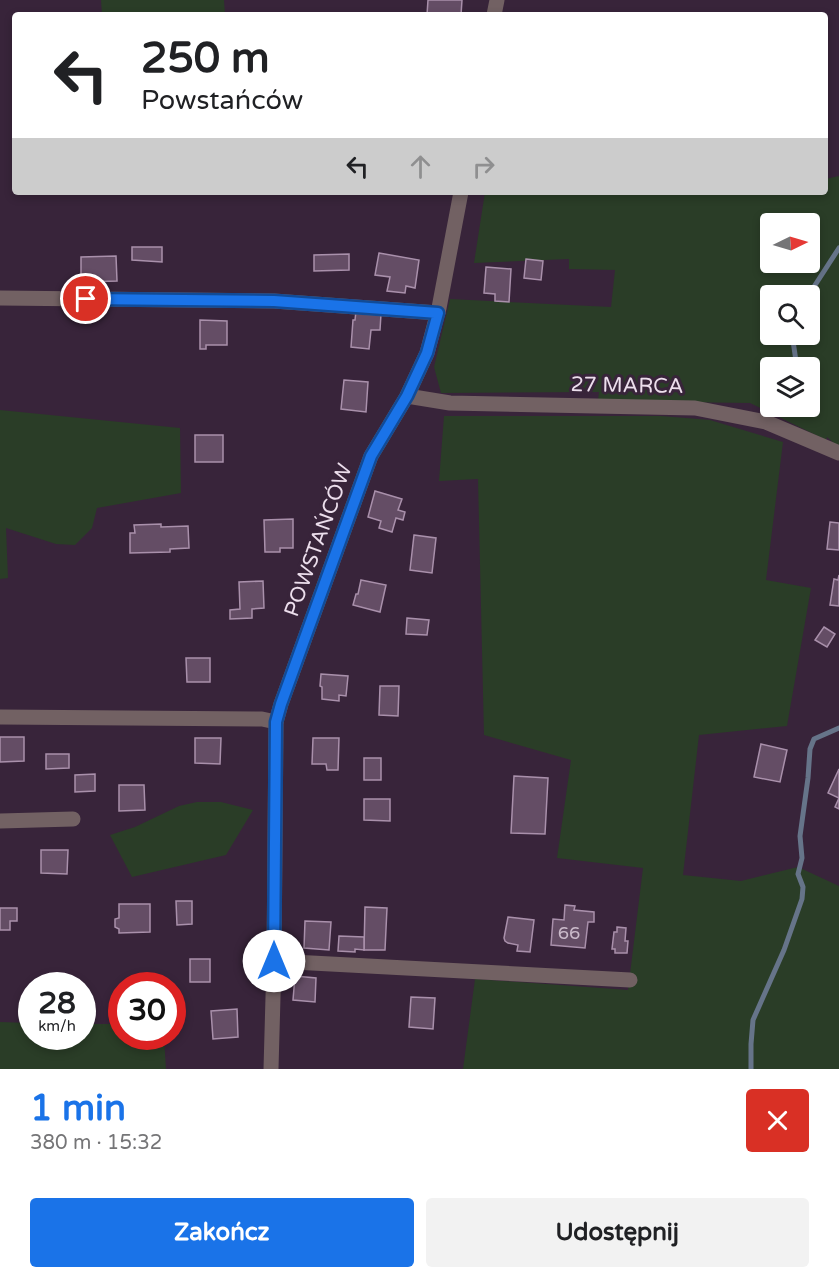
<!DOCTYPE html>
<html lang="pl">
<meta charset="utf-8">
<style>
:root{--surface:#fff;--page:#f2f2f2;--text:#202124;--muted:#757577;--accent:#1a73e8}
body{margin:0;font-family:"Varela Round",sans-serif;background:var(--page);color:var(--text);height:100vh;display:flex;flex-direction:column;font-size:22px;white-space:nowrap}
*{box-sizing:border-box;margin:0}
p{font-size:20px;color:var(--muted)}
.icon{flex:none;width:33px;height:33px;fill:none;stroke:currentColor;stroke-width:2;stroke-linecap:round;stroke-linejoin:round}
.map{position:relative;height:1069px;overflow:hidden}
.drawer{display:flex;flex-direction:column;background:var(--surface);flex:1}
.drawer>*{flex:none}
.hud{position:absolute;left:12px;top:12px;width:816px;height:183px;border-radius:6px;box-shadow:0 3px 9px #0003;background:#fff;color:var(--text);overflow:hidden}
.needle{width:39px;rotate:85deg}
.controls{position:absolute;left:760px;top:213px;display:grid;gap:12px}
.controls a{display:grid;place-items:center;width:60px;height:60px;border-radius:6px;background:var(--surface);box-shadow:0 3px 9px #0003;font-size:30px}
.speed{position:absolute;left:18px;top:972px;display:flex;gap:12px;font-size:30px;font-weight:700;text-align:center}
.speed>*{display:grid;place-content:center;width:78px;height:78px;border-radius:50%;background:var(--surface);box-shadow:0 3px 9px #0003;line-height:1}
.speed small{font-size:15px;font-weight:400}
.speed .limit{border:9px solid #d22;background:#fff;color:#111}
.pin{position:absolute;display:grid;place-items:center;width:51px;height:51px;color:#fff;margin:-26px;border:3px solid #fff;border-radius:50%;box-shadow:0 2px 6px #0007}
.me{position:absolute;width:66px;margin:-33px;rotate:0deg;stroke-linejoin:round;filter:drop-shadow(0 0 4px #0008)}
.turn{display:flex;align-items:center;gap:21px;height:126px;padding:0 30px;font-size:27px}
.turn .icon{width:78px;height:78px;stroke-width:2.5}
.turn b{display:block;font-size:42px;line-height:51px}
.lanes{display:flex;align-items:center;height:57px;padding:0 30px;background:#0003;justify-content:center;gap:30px;direction:ltr}
.lanes .off{opacity:.35}
.round{display:grid;place-items:center;flex:none;width:63px;height:63px;border-radius:6px;background:var(--page)}
.overview{display:flex;align-items:center;justify-content:space-between;height:102px;padding:0 30px}
h1{font-size:36px;font-weight:700;line-height:45px;color:var(--accent)}
.primary-button{display:flex;gap:12px;margin-top:auto;padding:12px 30px}
.primary-button a{flex:1;height:69px;border-radius:6px;background:var(--accent);color:#fff;font-size:24px;font-weight:700;line-height:69px;text-align:center}
.primary-button a+a{background:var(--page);color:var(--text)}
.map>svg:first-child{display:block}
.green{fill:#2a3d27;fill-rule:evenodd}
.lines{fill:none;stroke-linecap:round;stroke-linejoin:round}
.stream{stroke:#667489;stroke-width:5}
.building{fill:#644d65;stroke:#a990ab;stroke-width:1.5}
.street{stroke:#726163;stroke-width:15}
.route-casing{stroke:#114b97;stroke-width:15}
.route{stroke:#1a73e8;stroke-width:10}
.labels{text-anchor:middle;stroke-width:6;stroke-linejoin:round;paint-order:stroke}
.number-label{font-size:18px;fill:#cabaca}
.street-label{font-size:21px;fill:#ecdeec;stroke:#38243a}
</style>
<div class="map">
<svg width="839" height="1069" viewBox="0 0 839 1069">
<rect width="100%" height="100%" fill="#38243a"/>
<!-- green -->
<g class="green">
<path d="M101,0h123l1,15h-123z"/>
<path d="M839,176v269l-4,-1 -8,-7 -1,3 -76,-37 -152,-2 1,-9 -158,1 -7,-26 16,-68 161,8 4,-37 -46,-1v-10l-95,4 11,-71h340v-13zM771,224h39v38h-39zM771,296h39v38h-39zM771,368h39v38h-39z"/>
<path d="M0,410l180,18 1,65 -84,15 -5,20 -17,17 -19,-1 -50,-16 2,50 -8,1z"/>
<path d="M444,416h217l49,4 73,22 -17,138 45,8 -24,138 -88,9 -16,140 58,6 57,-14 41,19v183h-376l12,-90 153,11 15,-122 -86,-10 14,-98 -87,-25 -6,-256 -39,2z"/>
<path d="M197,802h24l32,8 -27,45 -94,22 -22,-42 25,-8 44,-21z"/>
<path d="M0,1022l31,1 1,13h50l1,-12h38l1,12 42,1 2,32h-166z"/>
</g>
<g class="lines">
<!-- stream -->
<g class="stream">
<path d="M808,296l31,-48"/>
<path d="M792,334l5,34"/>
<path d="M798,406v7"/>
<path d="M751,1069v-25l2,-24 31,-70 18,-51 1,-12 -5,-13 4,-16 -2,-22 8,-58 2,-29 4,-10 25,-11"/>
</g>
</g>
<!-- building -->
<g class="building">
<path d="M428,0h34l-1,15h-34z"/>
<path d="M132,247h30v15l-30,-2z"/>
<path d="M379,253l40,7 -4,28 -9,-2 -1,7 -18,-2 3,-14 -15,-2z"/>
<path d="M349,254v16l-35,1v-16z"/>
<path d="M116,256l1,25 -36,1v-25z"/>
<path d="M526,259l17,2 -2,19 -17,-2z"/>
<path d="M486,267l25,2 -2,33 -14,-1v-7l-11,-1z"/>
<path d="M356,311l25,3 -1,16h-9l-2,19 -18,-2 2,-27h2z"/>
<path d="M200,320l27,1v24h-21v4h-6z"/>
<path d="M344,380l24,2 -2,30 -25,-3z"/>
<rect x="195" y="435" width="28" height="27"/>
<path d="M375,491l27,8 -4,11 7,2 -2,8 -7,-2 -4,14 -13,-4 2,-7 -13,-4z"/>
<path d="M293,519v29h-13v4h-15l-1,-32z"/>
<path d="M830,522l9,1v27l-12,-1z"/>
<path d="M161,524v3l27,-1 1,22 -19,1v3l-40,1v-20h5l-1,-8z"/>
<path d="M414,535l22,3 -4,35 -22,-3z"/>
<path d="M839,575v31l-9,-1 4,-26 4,1z"/>
<path d="M361,580l25,5 -6,27 -27,-7 3,-11h2z"/>
<path d="M263,581l1,27 -12,1v9l-22,1v-9l10,-1 -1,-27z"/>
<path d="M407,618l22,2 -2,15 -21,-1z"/>
<path d="M824,627l11,7 -8,13 -12,-7z"/>
<path d="M186,658h24v24h-23z"/>
<path d="M321,674l27,2 -2,20 -7,-1v6l-17,-2v-12l-2,-1z"/>
<path d="M380,686h19l-1,30 -19,-1z"/>
<path d="M0,737h24v24l-24,1z"/>
<path d="M195,738h26l-1,26 -25,-1z"/>
<path d="M313,738h26l-1,32h-11l-1,-6h-14z"/>
<path d="M761,744l26,6 -7,32 -26,-5z"/>
<path d="M46,754h23v14l-23,1z"/>
<rect x="364" y="758" width="17" height="22"/>
<path d="M839,769v40l-4,-2 4,-9 -11,-5z"/>
<path d="M95,774v17l-20,1v-17z"/>
<path d="M514,776l34,2 -3,56 -34,-1z"/>
<path d="M119,785h25l1,25 -26,1z"/>
<path d="M364,799h26v22l-26,-1z"/>
<path d="M41,850h27l-1,24 -26,-1z"/>
<path d="M176,901h16v23l-15,1z"/>
<path d="M119,904h31v28l-31,1v-4l-4,-2v-8l4,-1z"/>
<path d="M565,905l10,1 -1,4 20,2v10h-6l-3,26 -34,-3 2,-26 11,1z"/>
<path d="M365,907l22,1 -2,42h-21z"/>
<path d="M0,908h17v13h-7v9h-10z"/>
<path d="M508,917l26,3 -4,32 -13,-1 1,-6 -10,-2 -3,-2 -1,-3z"/>
<path d="M305,921l26,1 -2,28 -25,-2z"/>
<path d="M617,927l9,1 -1,13h3l-1,12h-12v-4h-3l2,-17h3z"/>
<path d="M339,936l25,1v13l-9,-1v3l-17,-1z"/>
<rect x="190" y="959" width="20" height="23"/>
<path d="M295,976l21,2 -1,24 -22,-2z"/>
<path d="M411,997l24,1 -2,31 -24,-2z"/>
<path d="M237,1009l1,28 -25,2 -2,-28z"/>
</g>
<g class="lines">
<!-- street -->
<g class="street">
<path d="M494,15l3,-15"/>
<path d="M0,298l274,3 164,12"/>
<path d="M407,396l43,7 245,5 71,14 73,31"/>
<path d="M0,717l262,2 14,3"/>
<path d="M0,821l73,-2"/>
<path d="M274,961l356,19"/>
<path d="M271,1069l3,-108 2,-239 5,-18 90,-248 36,-60 20,-43 12,-45 22,-116"/>
</g>
</g>
<g class="lines">
<!-- route casing -->
<g class="route-casing">
<path id="route" d="M86,299l188,2 164,12 -11,40 -20,43 -36,60 -90,248 -5,18 -2,239"/>
</g>
<!-- route -->
<use href="#route" class="route"/>
</g>
<g class="labels">
<!-- number labels -->
<g class="number-label">
<text x="569" y="939">66</text>
</g>
<!-- street labels -->
<g class="street-label">
<text transform="translate(627 385) rotate(1)" y="7">27 MARCA</text>
<text transform="translate(318 540) rotate(-70)" y="7">POWSTAŃCÓW</text>
</g>
</g>
</svg>
<div class="controls">
<a><svg class="needle" viewBox="-14 -14 28 28"><path d="M0-13l5 13h-10z" fill="#e53935"/><path d="M0 13l5-13h-10z" fill="#757577"/></svg></a>
<a><svg class="icon" aria-label="search" viewBox="0 0 24 24"><circle cx="10" cy="10" r="6"/><path d="M15 15l6 6"/></svg></a>
<a><svg class="icon" aria-label="layers" viewBox="0 0 24 24"><path d="M12 4l9 5-9 5-9-5zM3 14l9 5 9-5"/></svg></a>
</div>
<div class="speed"><div>28<small>km/h</small></div><div class="limit">30</div></div>
<div class="pin" style="left:86px;top:299px;background:#d93025"><svg class="icon" aria-label="arrive" viewBox="0 0 24 24"><path d="M6 21V4h12l-3 4 3 4H6"/></svg></div>
<svg class="me" style="left:274px;top:961px" viewBox="-20 -20 40 40"><circle r="19" fill="#fff"/><path d="M0-13L10 11 0 6-10 11z" fill="#1a73e8"/></svg>
<div class="hud">
<div class="turn"><svg class="icon" aria-label="left" viewBox="0 0 24 24"><path d="M17 20v-9H6M10 6l-5 5 5 5"/></svg><div><b>250 m</b>Powstańców</div></div>
<div class="lanes"><svg class="icon" aria-label="left" viewBox="0 0 24 24"><path d="M17 20v-9H6M10 6l-5 5 5 5"/></svg><svg class="icon off" aria-label="ahead" viewBox="0 0 24 24"><path d="M12 20V5M6 11l6-6 6 6"/></svg><svg class="icon off" aria-label="right" viewBox="0 0 24 24"><path d="M7 20v-9h11M14 6l5 5-5 5"/></svg></div>
</div>
</div>
<section class="drawer">
<div class="overview"><div><h1>1 min</h1><p>380 m · 15:32</p></div><a class="round" style="background:#d93025;color:#fff"><svg class="icon" aria-label="close" viewBox="0 0 24 24"><path d="M6 6l12 12M18 6L6 18"/></svg></a></div>
<div class="primary-button"><a>Zakończ</a><a>Udostępnij</a></div>
</section>
